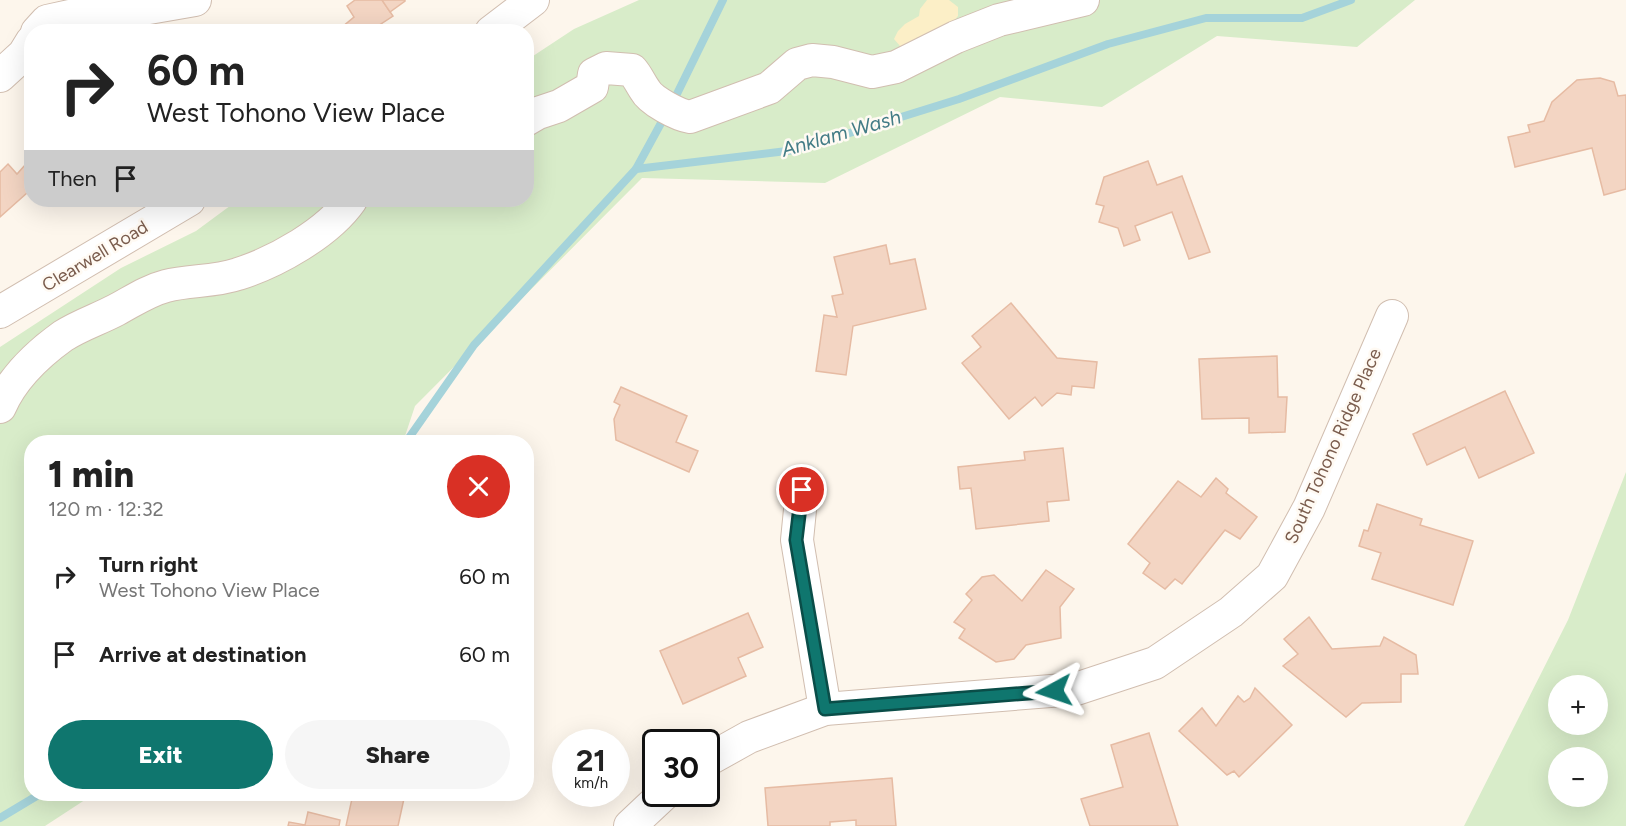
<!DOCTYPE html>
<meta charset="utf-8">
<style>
:root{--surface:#fff;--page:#f6f6f6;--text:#222;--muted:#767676;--accent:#0f766e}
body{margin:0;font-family:Figtree,sans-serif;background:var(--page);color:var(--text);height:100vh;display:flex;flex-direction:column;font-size:22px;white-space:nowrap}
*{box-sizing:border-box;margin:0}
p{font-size:20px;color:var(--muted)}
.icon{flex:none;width:33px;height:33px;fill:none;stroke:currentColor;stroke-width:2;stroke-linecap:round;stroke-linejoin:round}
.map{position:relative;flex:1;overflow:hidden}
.panel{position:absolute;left:24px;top:435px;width:510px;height:366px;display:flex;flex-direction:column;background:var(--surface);border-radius:24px;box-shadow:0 6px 24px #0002}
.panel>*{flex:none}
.hud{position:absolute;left:24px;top:24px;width:510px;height:183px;border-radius:24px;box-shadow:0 6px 24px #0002;background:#fff;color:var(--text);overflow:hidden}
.tools{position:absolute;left:1548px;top:675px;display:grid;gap:12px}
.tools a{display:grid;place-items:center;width:60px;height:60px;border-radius:50%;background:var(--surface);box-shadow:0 6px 24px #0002;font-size:30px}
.speed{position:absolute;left:552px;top:729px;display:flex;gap:12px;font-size:30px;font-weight:700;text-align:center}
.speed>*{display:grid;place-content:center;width:78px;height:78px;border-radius:50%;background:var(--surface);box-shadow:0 6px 24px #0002;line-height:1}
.speed small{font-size:15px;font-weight:400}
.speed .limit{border:3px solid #111;border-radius:9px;background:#fff;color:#111}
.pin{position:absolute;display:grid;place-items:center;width:51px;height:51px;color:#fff;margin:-26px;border:3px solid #fff;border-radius:50%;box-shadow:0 2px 6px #0007}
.me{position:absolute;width:66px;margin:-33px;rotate:265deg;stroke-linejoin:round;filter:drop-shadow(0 0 4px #0008)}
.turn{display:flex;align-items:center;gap:21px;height:126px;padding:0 24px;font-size:27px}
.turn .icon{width:78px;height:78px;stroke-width:2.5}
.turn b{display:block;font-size:42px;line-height:51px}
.then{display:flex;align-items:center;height:57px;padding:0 24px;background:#0003;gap:12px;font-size:22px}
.round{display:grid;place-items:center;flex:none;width:63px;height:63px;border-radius:32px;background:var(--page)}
.headline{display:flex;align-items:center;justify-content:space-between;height:102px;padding:0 24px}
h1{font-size:36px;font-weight:800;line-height:45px}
.action{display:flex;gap:12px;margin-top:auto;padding:12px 24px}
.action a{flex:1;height:69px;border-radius:36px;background:var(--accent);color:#fff;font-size:24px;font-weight:800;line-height:69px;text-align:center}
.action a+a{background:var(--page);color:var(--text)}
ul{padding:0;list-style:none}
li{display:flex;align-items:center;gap:18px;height:78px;padding:0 24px}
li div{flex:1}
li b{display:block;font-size:22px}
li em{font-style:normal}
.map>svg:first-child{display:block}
.green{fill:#d8ecc9;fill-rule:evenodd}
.sand{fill:#fcefc7}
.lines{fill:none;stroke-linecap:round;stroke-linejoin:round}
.stream{stroke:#a5d3da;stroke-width:8}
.building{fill:#f3d5c3;stroke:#e6bba3;stroke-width:1.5}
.minor-casing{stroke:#d1beb0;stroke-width:34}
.minor{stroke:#fff;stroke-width:32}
.route-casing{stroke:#0a4d48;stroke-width:15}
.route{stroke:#0f766e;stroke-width:10}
.labels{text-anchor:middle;stroke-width:5;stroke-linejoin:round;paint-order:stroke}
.street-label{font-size:18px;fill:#7a5c4d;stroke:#fffaf3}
.water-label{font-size:20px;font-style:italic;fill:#437c86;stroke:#fffaf3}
</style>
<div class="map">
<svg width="1626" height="826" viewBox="0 0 1626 826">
<rect width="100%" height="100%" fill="#fdf6ec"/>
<!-- green -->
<g class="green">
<path d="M639,0h776l-58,47 -140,-11 -115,71 -102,-10 -175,86 -183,-5 -227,228 -12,36h-371v352h62l-49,32h-45v-479l121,-79 75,-37 42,-31h288l1,-140 47,-31z"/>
<path d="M1626,472v354h-162l104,-206zM1558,686h40v38h-40zM1558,758h40v38h-40z"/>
</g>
<!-- sand -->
<path class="sand" d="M927,0h22l9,7v9l-13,16 -15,9 -13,-4 -3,10 -14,-1 -6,-7 4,-8 7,-7 14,-8 1,-7z"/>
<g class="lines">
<!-- stream -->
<g class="stream">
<path d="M672,104l51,-104"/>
<path d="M636,169l30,-55"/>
<path d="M406,442l68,-97 162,-176 159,-19 164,-51 149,-55 98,-26h96l49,-18"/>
<path d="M0,818l40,-24"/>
</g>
</g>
<!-- building -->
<g class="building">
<path d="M355,0h27l11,16 -15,10 3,4 -2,2h-43l18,-15 -7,-11z"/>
<path d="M382,0h23v1l-15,11z"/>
<path d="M1600,78l14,4 4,14 8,-1v94l-22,6 -12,-47 -77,19 -7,-30 22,-5 -2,-7 16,-4 8,-19 25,-22z"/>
<path d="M1148,161l9,24 25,-9 28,76 -21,7 -17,-47 -37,14 5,14 -16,6 -6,-18 -19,-6 5,-16 -8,-2 8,-27z"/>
<path d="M8,164l9,10 8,-9 7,7v26l-5,-5 -27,24v-45z"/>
<path d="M886,245l4,19 25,-5 11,50 -73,17 -7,49 -30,-4 8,-56 13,2 -5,-21 11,-2 -9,-37z"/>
<path d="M1011,303l46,55 40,4 -3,26 -22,-2 -1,9 -14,-2 -15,13 -7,-9 -26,22 -47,-56 19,-16 -9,-11z"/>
<path d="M1277,356l1,41h9l-2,35 -36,1v-15l-47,1 -3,-60z"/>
<path d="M621,387l66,29 -11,26 22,9 -9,21 -73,-32 -2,-21 6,-14 -6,-3z"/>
<path d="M1505,391l29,62 -55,25 -14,-31 -38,18 -14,-31z"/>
<path d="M1063,448l6,52 -22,2 2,19 -73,8 -5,-41 -11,1 -2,-22 67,-7 -1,-8z"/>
<path d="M1216,478l12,11 -2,4 31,24 -17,22 -15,-9 -43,54 -7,-5 -10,10 -22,-16 7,-10 -22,-19 50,-63 23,16z"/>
<path d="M1377,504l45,15 -2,6 53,16 -20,64 -81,-26 9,-26 -22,-7 5,-16 4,1z"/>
<path d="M1046,570l28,19 -14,18 1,31 -35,7 -12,14 -18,3 -37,-24 6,-9 -11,-7 18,-22 -6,-6 16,-17 12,-2 28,26z"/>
<path d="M748,613l15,34 -25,11 8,18 -63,28 -23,-53z"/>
<path d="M1309,617l23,32 48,-3 4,-9 32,18 2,19h-17v28l-39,1 -16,14 -63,-51 15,-12 -14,-15z"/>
<path d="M1255,688l37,37 -53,52 -5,-6 -7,4 -48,-44 23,-23 14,18 22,-30 6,6 6,-4z"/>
<path d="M1149,733l29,93h-88l-9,-27 42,-12 -12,-42z"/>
<path d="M892,778l4,48h-40v-6l-26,2v4h-62l-3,-38z"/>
<path d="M353,794h52l-7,32h-52z"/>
<path d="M308,812l32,8 -1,6h-51l1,-4 16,3z"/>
</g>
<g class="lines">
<!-- minor casing -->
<g class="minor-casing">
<g id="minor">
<path d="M37,32l10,-11 32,-7 64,-5 52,-9"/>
<path d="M491,32l42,-32"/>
<path d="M0,76l24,-22 8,-13"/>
<path d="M526,120l12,-7 21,-7 33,-19 2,-13 12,-6 26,2c6,7 8,13 13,20 6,11 33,25 45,27l79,-29 28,-24 15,-4 21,2 39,10 24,-5 60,-30 43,-17 84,-20"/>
<path d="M0,312l189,-112"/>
<path d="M0,407c12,-28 38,-53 63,-71 17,-11 36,-17 53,-26 17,-9 31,-19 50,-24 23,-6 49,-4 72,-12 38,-12 90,-41 113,-74"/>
<path d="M802,490l-5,50 28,169"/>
<path d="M706,761l43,-24 76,-28 251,-20 79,-26 76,-51 41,-36 37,-68 83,-192"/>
<path d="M630,826l34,-32"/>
</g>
</g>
<!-- minor -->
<use href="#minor" class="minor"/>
</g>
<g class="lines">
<!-- route casing -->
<g class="route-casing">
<path id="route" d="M802,490l-6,50 29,169 229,-18"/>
</g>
<!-- route -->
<use href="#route" class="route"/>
</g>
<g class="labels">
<!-- street labels -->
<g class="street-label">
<text transform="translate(95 256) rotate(-31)" y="6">Clearwell Road</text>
<text transform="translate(1333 446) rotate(-66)" y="6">South Tohono Ridge Place</text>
</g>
<!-- water labels -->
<g class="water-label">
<text transform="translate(841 133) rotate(-16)" y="7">Anklam Wash</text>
</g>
</g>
</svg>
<div class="tools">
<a>+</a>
<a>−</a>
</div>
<div class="speed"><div>21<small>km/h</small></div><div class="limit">30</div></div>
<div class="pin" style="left:802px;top:490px;background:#d93025"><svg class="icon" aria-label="arrive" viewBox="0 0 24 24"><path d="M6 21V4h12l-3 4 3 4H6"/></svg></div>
<svg class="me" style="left:1054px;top:691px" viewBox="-20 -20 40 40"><path d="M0-17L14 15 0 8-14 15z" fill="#0f766e" stroke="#fff" stroke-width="4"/></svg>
<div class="hud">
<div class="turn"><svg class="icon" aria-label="right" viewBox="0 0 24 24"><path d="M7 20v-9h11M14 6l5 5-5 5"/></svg><div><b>60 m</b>West Tohono View Place</div></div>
<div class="then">Then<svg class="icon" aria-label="arrive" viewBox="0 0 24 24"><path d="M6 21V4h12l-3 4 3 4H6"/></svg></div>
</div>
<section class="panel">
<div class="headline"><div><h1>1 min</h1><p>120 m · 12:32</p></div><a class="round" style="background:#d93025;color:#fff"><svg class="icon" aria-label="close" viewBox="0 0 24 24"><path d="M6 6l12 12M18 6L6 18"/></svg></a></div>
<ul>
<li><svg class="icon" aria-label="right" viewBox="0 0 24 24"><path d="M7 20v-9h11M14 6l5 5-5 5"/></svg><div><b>Turn right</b><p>West Tohono View Place</p></div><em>60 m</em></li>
<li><svg class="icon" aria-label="arrive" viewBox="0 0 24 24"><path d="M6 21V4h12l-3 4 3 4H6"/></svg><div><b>Arrive at destination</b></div><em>60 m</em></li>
</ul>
<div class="action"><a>Exit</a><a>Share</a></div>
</section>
</div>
